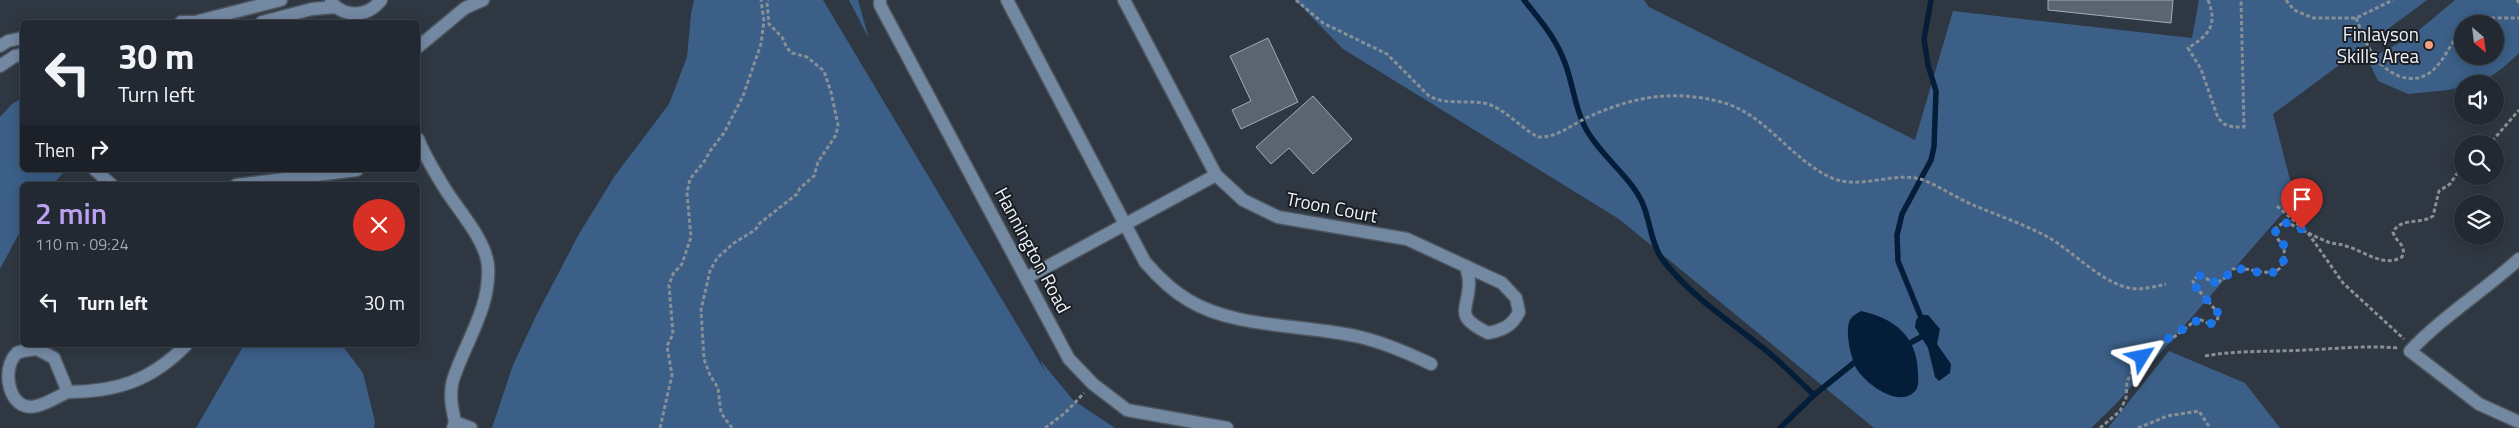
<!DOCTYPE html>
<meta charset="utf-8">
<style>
:root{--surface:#232932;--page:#2b313a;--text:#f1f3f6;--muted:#a3a6ac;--line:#40454d;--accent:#bca0f2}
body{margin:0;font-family:"Titillium Web",sans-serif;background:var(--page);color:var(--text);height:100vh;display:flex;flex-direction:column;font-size:19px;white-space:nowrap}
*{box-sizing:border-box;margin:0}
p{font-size:16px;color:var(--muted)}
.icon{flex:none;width:28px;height:28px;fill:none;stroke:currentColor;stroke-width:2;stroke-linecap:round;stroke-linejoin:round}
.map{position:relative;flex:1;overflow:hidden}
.details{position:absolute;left:20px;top:182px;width:400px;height:165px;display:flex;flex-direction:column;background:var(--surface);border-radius:8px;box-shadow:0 2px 12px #0003,0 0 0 1px var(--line)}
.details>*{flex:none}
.top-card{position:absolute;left:20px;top:20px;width:400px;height:152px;border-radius:8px;box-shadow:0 2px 12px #0003,0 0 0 1px var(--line);background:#232932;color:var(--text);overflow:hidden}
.needle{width:32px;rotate:152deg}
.controls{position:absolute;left:2454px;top:15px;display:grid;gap:10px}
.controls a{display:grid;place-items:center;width:50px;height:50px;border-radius:50%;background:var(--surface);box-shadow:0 2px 12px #0003,0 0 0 1px var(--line);font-size:25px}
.pin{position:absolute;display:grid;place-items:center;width:42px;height:42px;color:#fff;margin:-51px -21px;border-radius:50% 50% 50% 0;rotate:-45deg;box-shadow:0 0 5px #0007}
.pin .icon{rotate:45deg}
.me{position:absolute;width:55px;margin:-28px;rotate:55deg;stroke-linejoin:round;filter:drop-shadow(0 0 4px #0008)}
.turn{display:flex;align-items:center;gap:18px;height:105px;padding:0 15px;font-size:22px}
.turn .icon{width:65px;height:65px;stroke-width:2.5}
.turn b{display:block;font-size:35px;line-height:42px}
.then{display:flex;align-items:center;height:48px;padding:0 15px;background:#0003;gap:10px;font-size:19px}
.round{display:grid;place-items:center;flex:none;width:52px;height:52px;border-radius:26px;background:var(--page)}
.overview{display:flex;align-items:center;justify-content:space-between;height:85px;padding:0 15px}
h1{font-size:30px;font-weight:600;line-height:38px;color:var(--accent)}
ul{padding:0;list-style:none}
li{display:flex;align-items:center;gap:15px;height:70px;padding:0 15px}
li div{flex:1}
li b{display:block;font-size:19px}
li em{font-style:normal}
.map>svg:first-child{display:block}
.green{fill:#3b5f87;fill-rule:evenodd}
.water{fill:#041d38}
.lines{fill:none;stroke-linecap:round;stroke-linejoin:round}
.stream{stroke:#041d38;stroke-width:5.5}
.building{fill:#5b6570;stroke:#a1acb8}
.minor-casing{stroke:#4d555f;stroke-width:15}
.path{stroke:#878f97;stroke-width:3;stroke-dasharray:4 2.5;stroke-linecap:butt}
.minor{stroke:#7389a2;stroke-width:12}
.route{stroke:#1a73e8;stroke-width:9;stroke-dasharray:0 16.2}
.poi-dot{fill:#f2a080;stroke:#1a1e23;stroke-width:2}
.labels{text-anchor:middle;stroke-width:4;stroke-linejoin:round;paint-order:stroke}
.poi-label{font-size:19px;fill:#edf3f9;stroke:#1a1e23;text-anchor:end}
.street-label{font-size:19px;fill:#edf3f9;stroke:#1a1e23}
</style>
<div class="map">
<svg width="2519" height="428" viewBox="0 0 2519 428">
<rect width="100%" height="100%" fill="#2f3742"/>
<!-- green -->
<g class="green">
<path d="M694,0h129l223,373 -6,-13 33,40 42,28h-623l21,-63 24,-51 42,-80 35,-57 55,-73 18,-47 4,-43z"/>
<path d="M849,0h9l11,39z"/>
<path d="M1295,0h349l5,7 266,133 38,-129 239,27 7,-38h228l-154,114 22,85 -180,206 -24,23h-217l-255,-209 -276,-170z"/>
<path d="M2455,0h64v53c-17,16 -32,31 -57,31v3l-14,3 -40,4 -30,-13 -10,-21 44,-24zM2462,24h33v32h-33z"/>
<path d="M22,98v72h44l-14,15h-30v43l-22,41v-152l12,-13z"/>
<path d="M244,345h98l21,28 12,49 -1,6h-178z"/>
<path d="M2169,351l76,32 35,45h-172z"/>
</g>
<!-- water -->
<g class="water">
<path d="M1861,311c33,7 56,25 57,61 0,7 2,16 -5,21 -17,14 -48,-10 -57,-25 -5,-10 -13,-42 -4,-51 2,-2 6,-4 9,-6z"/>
<path d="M1920,315h8l12,14 -3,15 14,20 -1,9 -11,8 -4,-4 -7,-29 -13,-21 1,-7z"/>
</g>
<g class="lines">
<!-- stream -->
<g class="stream">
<path d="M1524,0c16,20 32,38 41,63 9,24 10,49 24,71 15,24 41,43 53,68 8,17 9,42 20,57 26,34 63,59 96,85 20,15 38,34 56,51"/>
<path d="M1920,315l-22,-54 -1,-26 5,-21 29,-54 3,-13 2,-56 -8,-26 -4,-26 7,-39"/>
<path d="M1912,342l9,-5"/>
<path d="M1780,428l34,-33 41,-33"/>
</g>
</g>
<!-- building -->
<g class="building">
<path d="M2048,0h125l-2,23 -123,-13z"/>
<path d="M1268,38l30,64 -57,27 -9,-19 19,-9 -21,-45z"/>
<path d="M1313,96l39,43 -39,35 -24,-26 -18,16 -15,-17z"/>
</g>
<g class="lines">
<!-- minor casing -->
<g class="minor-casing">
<g id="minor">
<path d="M880,0v5l189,354 24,25 34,26 100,18"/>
<path d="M1007,0l138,262c13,15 26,28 43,38 47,29 118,24 172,37 25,6 48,16 71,27"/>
<path d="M1124,0l92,175 27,25 35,17 129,22 95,44 14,15 3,14c-7,14 -16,18 -31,21 -36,-18 -19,-22 -19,-51 0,-5 -2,-11 -3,-16"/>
<path d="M331,2c14,16 37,15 50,-2"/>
<path d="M181,22h14l86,-22"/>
<path d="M262,22l50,-13 24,-2"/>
<path d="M0,46l8,-5 14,-3"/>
<path d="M418,47l47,-39 18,-8"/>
<path d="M0,66l15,-10 7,-1"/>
<path d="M418,139c7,18 19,37 29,53 14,21 38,48 41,73 3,43 -23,77 -35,115 -4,14 -1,28 2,42"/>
<path d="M95,170l17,15"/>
<path d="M236,185l121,-15"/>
<path d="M2519,259c-35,32 -76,57 -109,92l69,53 40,18"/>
<path d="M1028,277l188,-102"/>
<path d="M37,349l17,9 14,34c-10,4 -21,12 -32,14 -27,7 -36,-37 -19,-53 5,-3 14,-3 20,-4z"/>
<path d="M68,392c49,0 84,-12 118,-47"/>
<path d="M453,428l2,-6 16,6"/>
</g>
</g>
<!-- path -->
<g class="path">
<path d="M1296,0l27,23 64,31 42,42c19,10 39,3 59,8 18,6 33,24 50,33 18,1 32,-11 48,-19 46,-21 85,-29 135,-16 44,11 70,58 111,76 29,13 64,-9 94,3 16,7 31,17 47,24 24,10 50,19 73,31 27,15 50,42 79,51 14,4 28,0 41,-3"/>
<path d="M2208,0c10,25 1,35 -20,48l13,21 17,49 6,6 9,3h11l-3,-127"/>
<path d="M2286,0l8,10 19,8h43l37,-18"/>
<path d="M2517,0l2,3"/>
<path d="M2356,18c6,14 10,28 19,39 13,18 38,30 57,14 13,-11 18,-28 30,-40"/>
<path d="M2473,24l13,-6h33"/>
<path d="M2486,144l8,-5 25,-29"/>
<path d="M2277,206l24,21"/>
<path d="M2308,233l35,50 61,56"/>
<path d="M2205,356c33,-6 66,-4 100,-6 31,-1 62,-5 93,-2"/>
<path d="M660,428l12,-53 -5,-29 6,-12 -4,-49 4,-11 9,-10 9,-27 -4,-44 3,-14 14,-17 6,-11 14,-18 19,-37 18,-52 3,-23 -3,-21"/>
<path d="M732,428l-11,-15 -3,-25 -8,-13 -6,-16 -3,-49 9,-39 7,-13 17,-15 21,-13 5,-7 37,-29 3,-6 14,-12 4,-14 18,-27 2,-10 -7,-33 -7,-21 -17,-14 -15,-4 -5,-5 -5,-11 -13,-13 -2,-21 1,-3"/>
<path d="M1045,428l20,-15 19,-20"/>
<path d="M2100,428l20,-17 6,-13 1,-16 9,-20 19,-16 19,-9 22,-17h5l9,4 7,-3 2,-7 -24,-28 -2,-5 5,-6 18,8 9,-5 8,-9c21,-4 54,20 51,-22l-7,-9 -2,-9 9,-7c16,5 31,16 47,21 5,1 10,1 15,3 18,5 38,22 56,11 5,-13 -6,-14 -9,-25 8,-15 27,-7 40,-16l6,-25 11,-7 12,-18"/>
<path d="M2138,428l29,-12 32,-5 11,17"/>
</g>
<!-- minor -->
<use href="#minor" class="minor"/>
</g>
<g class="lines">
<!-- route -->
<path class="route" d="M2142,357c5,-5 52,-36 57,-37 4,0 7,2 11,4l7,-3 2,-7 -24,-28v-9l7,-2 14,8 9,-5 8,-9c14,-3 43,15 50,-7 2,-5 2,-11 1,-16 -2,-6 -7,-7 -9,-13l3,-8 6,-3 18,7"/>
</g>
<!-- markers -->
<circle class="poi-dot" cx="2429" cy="45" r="5"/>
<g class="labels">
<!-- poi labels -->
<g class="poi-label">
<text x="2419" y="41">Finlayson<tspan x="2419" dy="22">Skills Area</tspan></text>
</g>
<!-- street labels -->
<g class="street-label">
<text transform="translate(1332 207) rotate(11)" y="7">Troon Court</text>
<text transform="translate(1033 250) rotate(62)" y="7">Hannington Road</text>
</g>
</g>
</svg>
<div class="controls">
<a><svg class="needle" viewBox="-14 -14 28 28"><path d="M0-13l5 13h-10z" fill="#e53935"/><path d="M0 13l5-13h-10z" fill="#a3a6ac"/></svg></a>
<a><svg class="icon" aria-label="sound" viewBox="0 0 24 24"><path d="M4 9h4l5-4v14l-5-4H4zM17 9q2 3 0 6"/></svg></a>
<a><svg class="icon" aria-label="search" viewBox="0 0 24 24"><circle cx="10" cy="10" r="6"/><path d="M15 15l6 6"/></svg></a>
<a><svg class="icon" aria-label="layers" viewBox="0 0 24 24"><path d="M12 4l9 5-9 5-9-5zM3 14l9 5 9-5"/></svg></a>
</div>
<div class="pin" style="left:2302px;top:229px;background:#d93025"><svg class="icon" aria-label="arrive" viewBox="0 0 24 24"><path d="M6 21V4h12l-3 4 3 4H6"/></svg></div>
<svg class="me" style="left:2142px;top:357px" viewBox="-20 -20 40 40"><path d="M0-17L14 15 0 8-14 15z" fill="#1a73e8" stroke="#fff" stroke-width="4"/></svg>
<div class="top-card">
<div class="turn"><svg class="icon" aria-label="left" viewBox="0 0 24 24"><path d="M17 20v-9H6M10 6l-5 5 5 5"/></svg><div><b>30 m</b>Turn left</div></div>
<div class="then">Then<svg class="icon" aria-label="right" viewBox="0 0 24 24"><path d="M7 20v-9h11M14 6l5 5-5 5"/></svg></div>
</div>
<section class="details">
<div class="overview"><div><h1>2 min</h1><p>110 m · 09:24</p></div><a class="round" style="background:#d93025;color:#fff"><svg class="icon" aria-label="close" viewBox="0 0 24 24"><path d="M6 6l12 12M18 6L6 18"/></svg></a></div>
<ul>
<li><svg class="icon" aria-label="left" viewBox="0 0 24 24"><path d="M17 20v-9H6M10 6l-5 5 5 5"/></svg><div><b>Turn left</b></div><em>30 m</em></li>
</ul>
</section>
</div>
